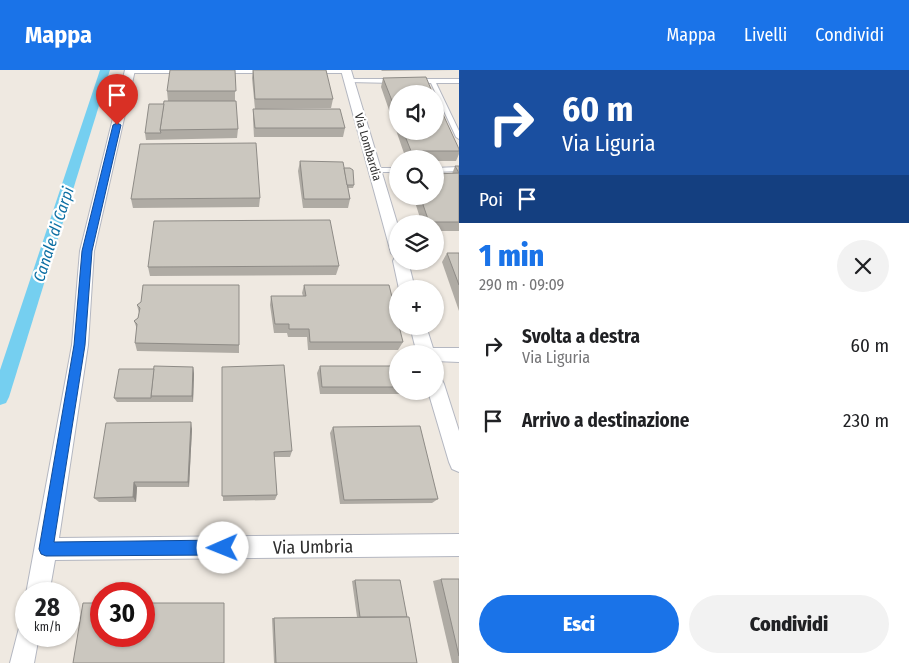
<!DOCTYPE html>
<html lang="it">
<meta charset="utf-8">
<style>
:root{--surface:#fff;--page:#f2f2f2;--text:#202124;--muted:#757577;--accent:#1a73e8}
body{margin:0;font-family:"Fira Sans Condensed",sans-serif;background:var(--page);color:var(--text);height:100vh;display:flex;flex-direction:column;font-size:19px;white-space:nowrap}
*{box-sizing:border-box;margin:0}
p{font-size:16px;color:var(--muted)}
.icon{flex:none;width:28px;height:28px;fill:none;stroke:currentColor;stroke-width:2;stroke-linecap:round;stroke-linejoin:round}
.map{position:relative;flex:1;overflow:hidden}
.sheet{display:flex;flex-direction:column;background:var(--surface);width:450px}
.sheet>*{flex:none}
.banner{background:#1a4fa0;color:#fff;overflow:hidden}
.fabs{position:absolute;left:389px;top:15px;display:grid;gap:10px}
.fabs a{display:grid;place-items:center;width:55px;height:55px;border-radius:50%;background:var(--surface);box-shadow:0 1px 4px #0004;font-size:25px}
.speed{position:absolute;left:15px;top:512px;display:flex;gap:10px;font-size:25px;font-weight:700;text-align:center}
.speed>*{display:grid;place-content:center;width:65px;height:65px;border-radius:50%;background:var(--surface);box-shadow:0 1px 4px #0004;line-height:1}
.speed small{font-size:12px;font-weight:400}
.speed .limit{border:8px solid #d22;background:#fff;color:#111}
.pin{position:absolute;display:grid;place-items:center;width:42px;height:42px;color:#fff;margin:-51px -21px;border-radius:50% 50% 50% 0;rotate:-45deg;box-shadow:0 0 5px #0007}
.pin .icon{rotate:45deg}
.me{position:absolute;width:55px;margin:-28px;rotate:269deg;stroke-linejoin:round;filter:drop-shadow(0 0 4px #0008)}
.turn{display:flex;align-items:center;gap:18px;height:105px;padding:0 20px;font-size:22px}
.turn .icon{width:65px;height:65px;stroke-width:2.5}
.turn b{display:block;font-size:35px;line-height:42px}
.then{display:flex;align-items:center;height:48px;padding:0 20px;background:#0003;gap:10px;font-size:19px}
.round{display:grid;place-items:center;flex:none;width:52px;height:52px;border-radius:26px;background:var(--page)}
.overview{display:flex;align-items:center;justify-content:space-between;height:85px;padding:0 20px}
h1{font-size:30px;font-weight:800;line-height:38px;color:var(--accent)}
.button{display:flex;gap:10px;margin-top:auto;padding:10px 20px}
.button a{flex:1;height:58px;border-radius:30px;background:var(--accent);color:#fff;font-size:20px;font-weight:800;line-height:58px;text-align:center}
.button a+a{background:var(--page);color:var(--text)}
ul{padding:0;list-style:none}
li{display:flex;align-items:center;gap:15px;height:75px;padding:0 20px}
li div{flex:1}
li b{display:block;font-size:19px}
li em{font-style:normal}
header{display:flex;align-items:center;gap:30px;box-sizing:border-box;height:70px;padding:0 25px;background:var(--accent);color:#fff}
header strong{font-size:24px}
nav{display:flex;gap:28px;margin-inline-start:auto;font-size:18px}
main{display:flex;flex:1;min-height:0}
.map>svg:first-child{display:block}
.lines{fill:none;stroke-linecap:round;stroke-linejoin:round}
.canal{fill:#75cff0;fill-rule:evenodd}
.lane-casing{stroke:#b4b7c1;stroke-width:2}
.street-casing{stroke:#b4b7c1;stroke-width:2}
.lane{fill:#fff;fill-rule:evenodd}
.street{fill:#fff;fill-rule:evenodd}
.wall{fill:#afaba4}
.shaded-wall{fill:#8e8b86}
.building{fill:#cbc7bf;stroke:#8e8b86}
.route{fill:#1a73e8;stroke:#114b97}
.labels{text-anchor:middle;stroke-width:4.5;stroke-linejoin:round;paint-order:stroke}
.far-street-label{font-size:12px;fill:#2e2e2e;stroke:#fff}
.water-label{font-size:16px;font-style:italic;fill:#0d6fa3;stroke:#fff}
.near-street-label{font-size:18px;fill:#2e2e2e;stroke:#fff}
</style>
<header>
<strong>Mappa</strong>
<nav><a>Mappa</a><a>Livelli</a><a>Condividi</a></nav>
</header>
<main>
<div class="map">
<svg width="459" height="593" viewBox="0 0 459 593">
<rect width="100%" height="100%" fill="#efe9e1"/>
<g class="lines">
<!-- canal -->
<path class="canal" d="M100,0h10l-101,327 -3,6 -6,2v-35z"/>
<!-- lane casing -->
<g class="lane-casing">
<g id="lane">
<path d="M128,0h55l1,1 -3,2h-51l-2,-1z"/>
<path d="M222,0h43l1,1 -3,2h-39l-2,-1z"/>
<path d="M312,0h36l1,1 -3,2h-32l-2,-1z"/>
<path d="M347,9h47l3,2 -3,2 -45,-1 -3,-2z"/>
<path d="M459,9v4h-23l23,48v8l-3,-2 -25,-54h-14l-3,-2 3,-2z"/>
<path d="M459,97v4l-24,1v-4z"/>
<path d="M398,98v4h-24l-3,-2 3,-2z"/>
</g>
</g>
<!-- street casing -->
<g class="street-casing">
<g id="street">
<path d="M125,0h10l-41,181 -6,94 -29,193 400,-4v22l-404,4 -6,34h-23v2v-2l46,-249 8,-94z"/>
<path d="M341,0h10l47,156v35h10l7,28h-16l-6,-28 2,-4 -4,-4z"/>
<path d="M410,256h16l7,22h26v14l-24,-1v-7h-18z"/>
<path d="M435,306l6,2 3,6 15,47v41l-7,-3 -3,-7 -21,-71h7z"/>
<path d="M26,554v12h13l-5,27h-24l9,-35z"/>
</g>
</g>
<!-- lane -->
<use href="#lane" class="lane"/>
<!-- street -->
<use href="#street" class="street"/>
</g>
<!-- wall -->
<g class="wall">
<path d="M235,0v31l3,28 -1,9 -91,2 -1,-7 23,-32 -1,-10z"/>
<path d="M253,0l80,29 -2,9 -76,1 -3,-31z"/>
<path d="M381,0h75l-74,1z"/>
<path d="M383,8l15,16v37h37l24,18v5l-3,7h-21v-2h-29l-25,-72z"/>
<path d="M253,39l92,19 -2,9h-89l-1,-18z"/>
<path d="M300,91l44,7 10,17 -1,3h-5l2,11 -2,9h-45l-5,-37z"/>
<path d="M455,96h4v65h-24v-7h-13l-9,-28h22l17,-22z"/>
<path d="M260,128l-1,9 -126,1 -2,-9z"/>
<path d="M447,183h12v58l-17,-49z"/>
<path d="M339,196l-3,9 -186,1 -2,-9z"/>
<path d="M239,215v68l-102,-2 -2,-8 2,-14 -3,-8 4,-3 1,-5 -2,-8z"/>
<path d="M304,215l99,57 -5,8h-90l-1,-13h-19l-1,-4h-13l-4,-28 1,-9h32l-1,-3z"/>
<path d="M320,296h78v25h13l-3,3h-88l-3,-21z"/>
<path d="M193,297l1,7 -1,28h-76l-3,-4 40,-29z"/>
<path d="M222,297l70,84 -2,6h-16l3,38 -2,5 -52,1z"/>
<path d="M333,357l105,72 -6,4 -92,1 -10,-71z"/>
<path d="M192,359l-3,58h-52l-1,15h-37l-5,-4z"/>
<path d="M441,509h18v84h-7l-19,-82z"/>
<path d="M355,510l52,37 10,46h-143l-2,-45 85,-1 -5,-36z"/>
</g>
<!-- shaded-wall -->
<g class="shaded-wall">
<path d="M193,297l1,7 -1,28 -1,-6z"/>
<path d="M191,352l1,7 -3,58 -1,-5z"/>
<path d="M134,412l3,5 -1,15 -3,-5z"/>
</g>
<!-- building -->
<g class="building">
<path d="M170,0h65l1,21h-69z"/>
<path d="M253,0h73l7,29h-78z"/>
<path d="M426,7l7,17h-35v22l-15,-38z"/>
<path d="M435,27l24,52v2h-48l-8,-20h32z"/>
<path d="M164,31h72l2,28 -78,1z"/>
<path d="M149,34h15l-4,26 1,3h-16z"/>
<path d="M253,39h87l5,19h-90z"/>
<path d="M256,73l4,55 -129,1 9,-55z"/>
<path d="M300,91l43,1 7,37h-46z"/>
<path d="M455,96h4v56h-30l-9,-26h15v-22l24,-1z"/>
<path d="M344,98h6l3,2 1,15h-7z"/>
<path d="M330,150l9,46 -191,1 6,-46z"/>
<path d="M447,183h12v32z"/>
<path d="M143,215h96v60l-104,-2 2,-19 -3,-3 4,-3 2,-10 -3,-3 4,-3z"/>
<path d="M304,215h85l9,36v5h1l4,16h-93l-1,-13h-20v-5h-14l-4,-28h35z"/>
<path d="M284,295l8,86 -18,1 3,43 -55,1v-129z"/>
<path d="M154,296l39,1 -1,29h-41z"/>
<path d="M320,296h78v21h-76z"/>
<path d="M119,299h35l-3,27v2h-37z"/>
<path d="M191,352l-3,60h-54l-1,15 -39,1 12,-75z"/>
<path d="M420,356l18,73 -94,1 -11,-73z"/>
<path d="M441,509h18v77z"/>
<path d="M355,510h45l7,37h-47z"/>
<path d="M83,533h18v33h43v-33h80v60h-151z"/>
<path d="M409,547l8,46h-141l-2,-45z"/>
</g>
<!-- route -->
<path class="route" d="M117,53l4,2 -29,126 -7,94 -31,197 169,-2 5,2 2,6 -2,5 -5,2 -177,1 -5,-2 -2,-5 35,-204 8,-94 31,-126z"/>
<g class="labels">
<!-- far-street labels -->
<g class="far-street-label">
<text transform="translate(368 77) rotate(74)" y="4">Via Lombardia</text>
</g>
<!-- water labels -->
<g class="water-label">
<text transform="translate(53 164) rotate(-72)" y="6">Canale di Carpi</text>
</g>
<!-- near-street labels -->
<g class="near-street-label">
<text transform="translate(313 477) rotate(-1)" y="6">Via Umbria</text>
</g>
</g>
</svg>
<div class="fabs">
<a><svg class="icon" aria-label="sound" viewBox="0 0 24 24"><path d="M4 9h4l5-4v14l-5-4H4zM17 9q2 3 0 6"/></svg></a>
<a><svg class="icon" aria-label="search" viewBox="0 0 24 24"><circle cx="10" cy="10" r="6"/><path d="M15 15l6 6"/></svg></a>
<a><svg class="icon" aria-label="layers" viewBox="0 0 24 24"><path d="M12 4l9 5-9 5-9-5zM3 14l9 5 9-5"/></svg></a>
<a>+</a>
<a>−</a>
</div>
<div class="speed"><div>28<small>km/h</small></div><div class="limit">30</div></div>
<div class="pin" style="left:117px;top:55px;background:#d93025"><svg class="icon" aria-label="arrive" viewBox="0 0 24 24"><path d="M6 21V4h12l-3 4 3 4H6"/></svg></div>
<svg class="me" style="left:223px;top:478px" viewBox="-20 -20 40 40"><circle r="19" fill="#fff"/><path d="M0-13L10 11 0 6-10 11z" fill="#1a73e8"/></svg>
</div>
<section class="sheet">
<div class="banner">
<div class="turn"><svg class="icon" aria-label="right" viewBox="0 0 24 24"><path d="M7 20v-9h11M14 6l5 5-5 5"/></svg><div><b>60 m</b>Via Liguria</div></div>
<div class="then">Poi<svg class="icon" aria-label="arrive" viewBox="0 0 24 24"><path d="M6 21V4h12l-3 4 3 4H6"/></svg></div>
</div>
<div class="overview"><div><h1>1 min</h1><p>290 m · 09:09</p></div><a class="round"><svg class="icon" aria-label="close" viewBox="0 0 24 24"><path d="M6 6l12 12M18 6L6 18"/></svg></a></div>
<ul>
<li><svg class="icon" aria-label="right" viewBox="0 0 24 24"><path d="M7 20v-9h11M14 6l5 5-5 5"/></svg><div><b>Svolta a destra</b><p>Via Liguria</p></div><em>60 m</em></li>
<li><svg class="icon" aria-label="arrive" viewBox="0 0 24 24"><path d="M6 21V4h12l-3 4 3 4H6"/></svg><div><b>Arrivo a destinazione</b></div><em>230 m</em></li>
</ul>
<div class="button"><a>Esci</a><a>Condividi</a></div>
</section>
</main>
